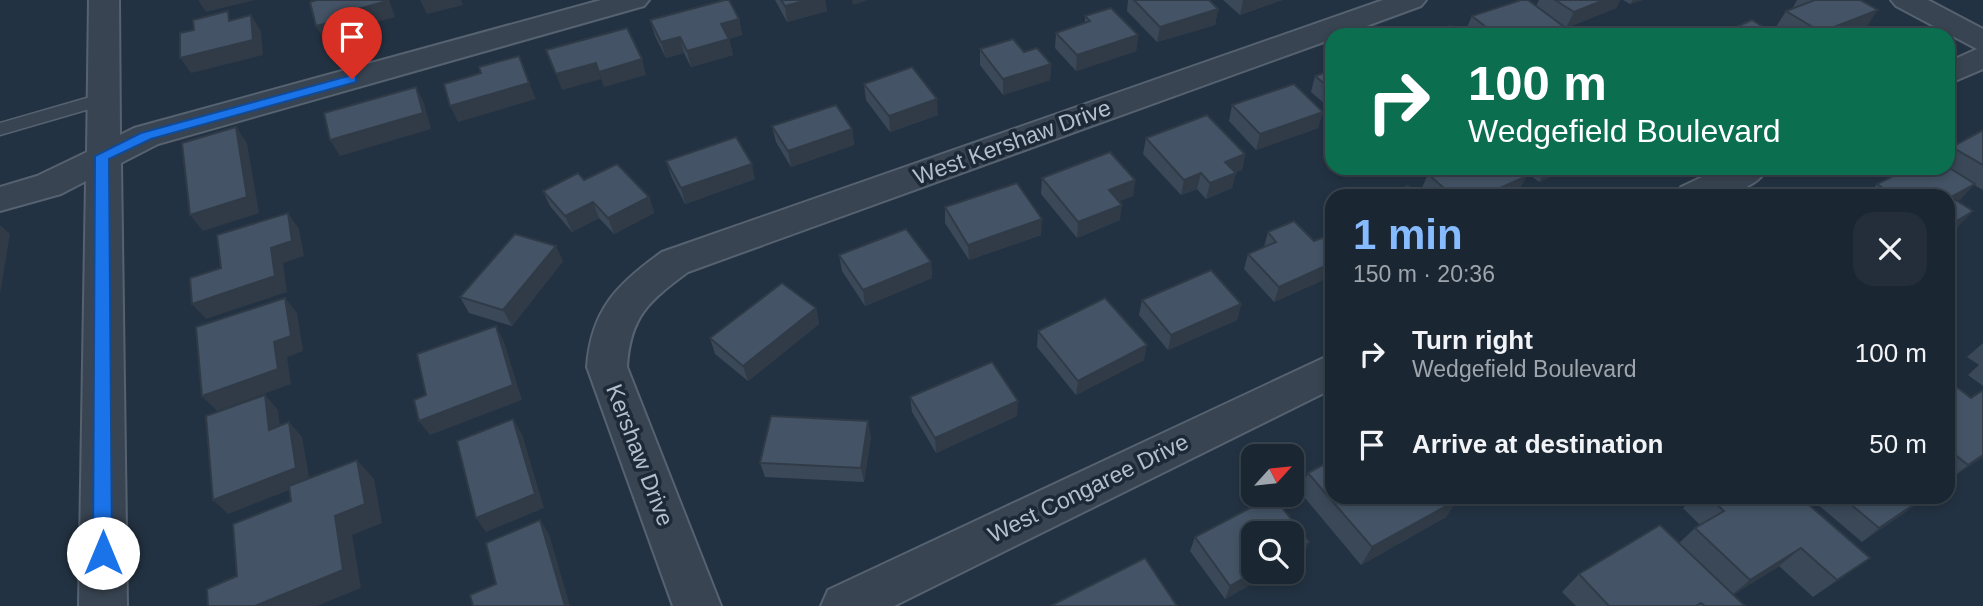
<!DOCTYPE html>
<meta charset="utf-8">
<style>
:root{--surface:#1a2632;--page:#232e3a;--text:#f1f3f6;--muted:#9fa5ac;--line:#38434d;--accent:#86bbff}
body{margin:0;font-family:Arial,sans-serif;background:var(--page);color:var(--text);height:100vh;display:flex;flex-direction:column;font-size:26px;white-space:nowrap}
*{box-sizing:border-box;margin:0}
p{font-size:23px;color:var(--muted)}
.icon{flex:none;width:38px;height:38px;fill:none;stroke:currentColor;stroke-width:2;stroke-linecap:round;stroke-linejoin:round}
.map{position:relative;flex:1;overflow:hidden}
.drawer{position:absolute;left:1325px;top:189px;width:630px;height:315px;display:flex;flex-direction:column;background:var(--surface);border-radius:21px;box-shadow:0 4px 10px #0003,0 0 0 2px var(--line)}
.drawer>*{flex:none}
.banner{position:absolute;left:1325px;top:28px;width:630px;height:147px;border-radius:21px;box-shadow:0 4px 10px #0003,0 0 0 2px var(--line);background:#0b6e4f;color:#fff;overflow:hidden}
.needle{width:46px;rotate:63deg}
.tools{position:absolute;left:1241px;top:444px;display:grid;gap:14px}
.tools a{display:grid;place-items:center;width:63px;height:63px;border-radius:14px;background:var(--surface);box-shadow:0 4px 10px #0003,0 0 0 2px var(--line);font-size:35px}
.pin{position:absolute;display:grid;place-items:center;width:60px;height:60px;color:#fff;margin:-72px -30px;border-radius:50% 50% 50% 0;rotate:-45deg;box-shadow:0 0 7px #0007}
.pin .icon{rotate:45deg}
.me{position:absolute;width:77px;margin:-38px;rotate:0deg;stroke-linejoin:round;filter:drop-shadow(0 0 5px #0008)}
.turn{display:flex;align-items:center;gap:24px;height:147px;padding:0 28px;font-size:32px}
.turn .icon{width:91px;height:91px;stroke-width:2.5}
.turn b{display:block;font-size:49px;line-height:60px}
.round{display:grid;place-items:center;flex:none;width:74px;height:74px;border-radius:21px;background:var(--page)}
.headline{display:flex;align-items:center;justify-content:space-between;height:119px;padding:0 28px}
h1{font-size:42px;font-weight:600;line-height:52px;color:var(--accent)}
ul{padding:0;list-style:none}
li{display:flex;align-items:center;gap:21px;height:91px;padding:0 28px}
li div{flex:1}
li b{display:block;font-size:26px}
li em{font-style:normal}
.map>svg:first-child{display:block}
.lines{fill:none;stroke-linecap:round;stroke-linejoin:round}
.service-casing{stroke:#56626f;stroke-width:3}
.minor-casing{stroke:#56626f;stroke-width:4}
.service{fill:#384451;fill-rule:evenodd}
.minor{fill:#384451;fill-rule:evenodd}
.wall{fill:#3a4858}
.shaded-wall{fill:#303b47}
.building{fill:#445466;stroke:#303b47;stroke-width:2}
.route{fill:#1a73e8;stroke:#114b97;stroke-width:2}
.labels{text-anchor:middle;stroke-width:7;stroke-linejoin:round;paint-order:stroke}
.street-label{font-size:23px;fill:#b4bfcc;stroke:#1d2937}
</style>
<div class="map">
<svg width="1983" height="606" viewBox="0 0 1983 606">
<rect width="100%" height="100%" fill="#233242"/>
<g class="lines">
<!-- service casing -->
<g class="service-casing">
<path id="service" d="M104,93l6,2 3,4 -3,4 -110,32v-12z"/>
</g>
<!-- minor casing -->
<g class="minor-casing">
<g id="minor">
<path d="M89,0h30l1,135 14,-7 467,-128h48l-5,6 -486,138 -37,19 6,443h-48l7,-425 -25,13 -61,17v-24l37,-11 50,-24z"/>
<path d="M1383,0h43l-5,6 -79,29h-10v4l-644,233c-39,29 -58,44 -61,95l94,239h-48l-86,-239c4,-57 30,-83 75,-115z"/>
<path d="M1891,0h37l55,29v40l-35,15v-22l29,-13 -81,-43z"/>
<path d="M1721,168h47c-18,30 -63,28 -93,28l6,-9z"/>
<path d="M1332,354v35l-438,217h-73l7,-16z"/>
</g>
</g>
<!-- service -->
<use href="#service" class="service"/>
<!-- minor -->
<use href="#minor" class="minor"/>
</g>
<!-- wall -->
<g class="wall">
<path d="M775,0h50l2,11 -40,11z"/>
<path d="M1128,0h81l9,9 -3,16 -58,17 -30,-31z"/>
<path d="M1223,0h59l-42,15z"/>
<path d="M1539,0h81l-4,8 -50,20 -2,7h-95l-4,-3 7,-16 64,-10z"/>
<path d="M1623,0h19l-12,4z"/>
<path d="M1797,0h63l7,26 -23,9h-62l4,-2 -10,-6 10,-16 6,-2z"/>
<path d="M1085,16l53,19 -2,16 -60,20 -21,-23 1,-15 29,-10z"/>
<path d="M739,19l3,16 -13,4 4,16 -42,12 -7,-14 -18,5 -11,-22 -5,-16z"/>
<path d="M980,49l44,3 27,12 -1,16 -47,15 -23,-30z"/>
<path d="M1332,70v40l-21,-18 4,-16z"/>
<path d="M864,84l74,31 -48,17 -24,-32z"/>
<path d="M1232,105l91,7 -5,16 -62,22 -27,-29z"/>
<path d="M772,126l80,3 2,16 -63,22 -15,-25z"/>
<path d="M1983,130v60l-9,-5 -17,16 1,26 -10,6v-37h-81l10,-12 71,-16v-17l4,-4z"/>
<path d="M1146,138l99,16 -3,16 -7,2 -3,16 -26,11 -9,-10 -16,6 -38,-41z"/>
<path d="M666,161l89,18 -70,25 -14,-28z"/>
<path d="M1521,168h50l-32,14z"/>
<path d="M1428,174l90,18 -8,4h-82l-7,-6z"/>
<path d="M1042,178l93,2 -2,16 -14,5 1,19 -43,18 -36,-44z"/>
<path d="M584,180l65,17 5,16 -40,21 -15,-16 -27,14 -22,-26 -7,-15z"/>
<path d="M945,207l96,28 -72,25 -24,-37z"/>
<path d="M1268,232l46,9 18,-1v36l-58,26 -30,-33 4,-15 16,-7z"/>
<path d="M839,255l92,7 1,16 -67,28 -23,-35z"/>
<path d="M563,261l-51,65 -43,-13 -9,-16z"/>
<path d="M1142,300l99,4 -4,16 -69,30 -29,-35z"/>
<path d="M816,308l3,16 -71,57 -33,-27 -5,-16z"/>
<path d="M1038,331l106,29 -68,35 -39,-48z"/>
<path d="M1983,343v43l-15,-11 11,-10 -12,-8z"/>
<path d="M1948,389l35,68 -34,22 -1,-1z"/>
<path d="M910,397l107,19 -81,37 -24,-41z"/>
<path d="M871,436l-7,46 -99,-5 -5,-14z"/>
<path d="M1308,473l138,44 -85,48 -61,-73z"/>
<path d="M1273,496l36,46 -6,13 -11,7v-28h-39v38h20l-48,27 -35,-48 5,-14z"/>
<path d="M1694,497h106l70,61 -57,39 -34,-31 -46,29 12,11h-169l-14,-14 17,-18 100,-31 16,-15 5,-3 -17,-17z"/>
<path d="M1809,497h118l-65,45z"/>
</g>
<!-- shaded-wall -->
<g class="shaded-wall">
<path d="M198,0h57l-49,12z"/>
<path d="M386,0h3l6,17 -36,10 2,5 -36,10 -9,-16 35,-15z"/>
<path d="M420,0h43h-2l2,5 -36,9z"/>
<path d="M808,0h17l2,11 -40,11 -2,-16z"/>
<path d="M852,0h16l-15,5z"/>
<path d="M1243,0h39l-42,15z"/>
<path d="M1604,0h16l-4,8 -50,20 8,-16z"/>
<path d="M1633,0h9l-12,4z"/>
<path d="M1218,9l-3,16 -58,17 3,-15z"/>
<path d="M1878,10l-11,16 -23,9h-25l2,-3z"/>
<path d="M251,15l10,16 2,24 -72,18 -11,-15z"/>
<path d="M739,19l3,16 -17,5 -4,-16z"/>
<path d="M1567,29l-3,6h-16z"/>
<path d="M1532,30l-3,5h-12z"/>
<path d="M1138,35l-2,16 -60,20 1,-16z"/>
<path d="M680,37l4,16 -18,5 -5,-16z"/>
<path d="M729,39l4,16 -42,12 -4,-16z"/>
<path d="M642,59l4,16 -42,12 -5,-15z"/>
<path d="M596,63l5,16 -39,11 -6,-16z"/>
<path d="M1051,64l-1,16 -47,15v-16z"/>
<path d="M529,83l7,16 -78,23 -8,-16z"/>
<path d="M416,87l8,16 7,26 -91,27 -10,-16z"/>
<path d="M937,99l1,16 -48,17 -1,-16z"/>
<path d="M1323,112l-5,16 -62,22 4,-16z"/>
<path d="M236,127l11,16 12,70 -56,18 -13,-16z"/>
<path d="M852,129l2,16 -63,22 -3,-16z"/>
<path d="M1245,154l-3,16 -21,8 4,-16z"/>
<path d="M752,164l3,15 -70,25 -4,-16z"/>
<path d="M1547,168h24l-32,14z"/>
<path d="M1201,173l-4,16 -16,6 3,-15z"/>
<path d="M1236,173l-4,15 -26,11 4,-16z"/>
<path d="M1527,176l-9,16 -8,4h-28z"/>
<path d="M1135,180l-2,16 -26,10 2,-16z"/>
<path d="M1975,184l-15,16 -12,6 3,-9z"/>
<path d="M649,197l5,16 -40,21 -6,-16z"/>
<path d="M593,202l6,16 -27,14 -7,-16z"/>
<path d="M1122,205l-2,15 -43,18 1,-16z"/>
<path d="M1973,211l-15,16 -10,6v-4l7,-7z"/>
<path d="M288,213l11,16 5,27 -21,7 4,29 -81,27 -14,-15 79,-56z"/>
<path d="M1042,219l-1,16 -72,25 -1,-15z"/>
<path d="M0,225l10,9 -10,60z"/>
<path d="M556,246l7,15 -51,65 -9,-16z"/>
<path d="M931,262l1,16 -67,28 -2,-16z"/>
<path d="M1332,263v13l-58,26 5,-15z"/>
<path d="M285,298l12,15 6,38 -16,6 4,27 -74,27 -15,-15 72,-54z"/>
<path d="M1241,304l-4,16 -69,30 3,-15z"/>
<path d="M816,308l3,16 -71,57 -5,-15z"/>
<path d="M496,326l8,16 18,58 -92,35 -11,-14z"/>
<path d="M1147,345l-3,15 -68,35 2,-14z"/>
<path d="M265,395l13,15 4,35 -13,-15z"/>
<path d="M1018,401l-1,15 -81,37 -1,-15z"/>
<path d="M513,419l9,15 22,74 -58,24 -10,-14z"/>
<path d="M868,421l3,15 -7,46 -3,-14z"/>
<path d="M289,422l13,15 8,45 -82,32 -15,-14z"/>
<path d="M1983,455v2l-34,22 19,-14z"/>
<path d="M357,460l17,19 8,44 -30,12 9,53 -44,18h-62l80,-90z"/>
<path d="M1925,497h2l-65,45 17,-14z"/>
<path d="M1459,499l-13,18 -85,48 11,-18z"/>
<path d="M540,520l9,14 21,72h-5z"/>
<path d="M1309,542l-6,13 -11,7v-10z"/>
<path d="M1801,548l-22,18 -51,32 22,-18z"/>
<path d="M1870,558l-25,18 -32,21 24,-17z"/>
<path d="M1254,572h19l-48,27 5,-13z"/>
</g>
<!-- building -->
<g class="building">
<path d="M317,0h69l1,1 -36,10 2,6 -37,9 -6,-24z"/>
<path d="M725,0h4l10,19 -18,5 8,15 -42,12 -7,-14 -19,5 -11,-22z"/>
<path d="M781,0h27l-23,6z"/>
<path d="M1134,0h75l9,9 -58,18z"/>
<path d="M1521,0h7l39,29 -19,6h-10l-6,-5 -15,5h-21l-24,-19z"/>
<path d="M1555,0h49l-30,12z"/>
<path d="M1815,0h45l18,10 -57,22 -35,-21z"/>
<path d="M1111,8l27,27 -61,20 -21,-22 34,-12 -5,-5z"/>
<path d="M228,11l1,10 22,-6 2,25 -73,18v-25l14,-3 -1,-10z"/>
<path d="M1752,20l24,15h-46l-5,-3z"/>
<path d="M1450,26l12,9h-35z"/>
<path d="M627,28l15,31 -43,13 -3,-9 -40,11 -10,-24z"/>
<path d="M1795,29l10,6h-23z"/>
<path d="M1013,39l11,13 13,-4 14,16 -48,15 -23,-30z"/>
<path d="M519,56l10,27 -79,23 -6,-22 37,-11 -2,-6z"/>
<path d="M912,67l25,32 -48,17 -25,-32z"/>
<path d="M1332,70v20l-17,-14z"/>
<path d="M1294,84l29,28 -63,22 -28,-29z"/>
<path d="M416,87l7,26 -93,27 -6,-27z"/>
<path d="M836,105l16,24 -64,22 -16,-25z"/>
<path d="M1207,115l38,39 -20,8 11,11 -26,10 -9,-10 -17,7 -38,-42z"/>
<path d="M236,127l11,70 -57,18 -8,-72z"/>
<path d="M1983,130v35l-31,-18z"/>
<path d="M736,137l16,27 -71,24 -15,-27z"/>
<path d="M1110,152l25,28 -26,10 13,15 -44,17 -36,-44z"/>
<path d="M617,164l32,33 -41,21 -15,-16 -28,14 -22,-25 35,-18 6,7z"/>
<path d="M1948,167l27,17 -24,13 22,14 -18,11 -7,-5v-21h-53l-18,-12 32,-16h39z"/>
<path d="M1443,168h73l11,8 -45,20h-29l-25,-22z"/>
<path d="M1017,183l25,36 -74,26 -23,-38z"/>
<path d="M1408,186l12,10h-36z"/>
<path d="M288,213l4,28 -21,7 4,28 -83,28 -2,-26 31,-10 -4,-33z"/>
<path d="M1294,221l20,20 13,-5 5,4v23l-53,24 -31,-33 28,-12 -8,-10z"/>
<path d="M906,229l25,33 -68,28 -24,-35z"/>
<path d="M515,234l41,12 -53,64 -43,-13z"/>
<path d="M1211,270l30,34 -70,31 -29,-35z"/>
<path d="M782,283l34,25 -73,58 -33,-28z"/>
<path d="M285,298l6,38 -17,6 4,27 -76,27 -6,-69z"/>
<path d="M1105,298l42,47 -69,36 -40,-50z"/>
<path d="M496,326l17,59 -94,36 -5,-21 12,-5 -9,-41z"/>
<path d="M992,362l26,39 -83,37 -25,-41z"/>
<path d="M1954,385l17,13 12,-8v65l-15,10 -20,-16v-60z"/>
<path d="M265,395l4,35 20,-8 7,46 -83,32 -7,-84z"/>
<path d="M771,416l97,5 -7,47 -101,-5z"/>
<path d="M513,419l22,75 -59,24 -19,-77z"/>
<path d="M357,460l8,44 -30,12 8,54 -88,36h-47l-1,-17 30,-13 -4,-52 58,-23 -2,-15z"/>
<path d="M1332,460v37h125l2,2 -87,48 -64,-74z"/>
<path d="M1273,496l36,46 -17,10v-18h-39v38h1l-24,14 -35,-49z"/>
<path d="M1709,497h91l70,61 -33,22 -36,-32 -51,32 -55,-52 29,-17z"/>
<path d="M1842,497h83l-46,31z"/>
<path d="M540,520l25,86h-92l-3,-11 26,-11 -10,-41z"/>
<path d="M1660,525l85,81h-40l-4,-3 -5,3h-87l-30,-32z"/>
<path d="M1145,558l32,48h-124l-1,-1z"/>
</g>
<!-- route -->
<path class="route" d="M352,75l4,1v6l-205,57 -42,20 3,394 -3,7 -6,2 -7,-2 -3,-7 2,-397 46,-23z"/>
<g class="labels">
<!-- street labels -->
<g class="street-label">
<text transform="translate(1012 142) rotate(-20)" y="8">West Kershaw Drive</text>
<text transform="translate(640 455) rotate(69)" y="8">Kershaw Drive</text>
<text transform="translate(1088 488) rotate(-26)" y="8">West Congaree Drive</text>
</g>
</g>
</svg>
<div class="tools">
<a><svg class="needle" viewBox="-14 -14 28 28"><path d="M0-13l5 13h-10z" fill="#e53935"/><path d="M0 13l5-13h-10z" fill="#9fa5ac"/></svg></a>
<a><svg class="icon" aria-label="search" viewBox="0 0 24 24"><circle cx="10" cy="10" r="6"/><path d="M15 15l6 6"/></svg></a>
</div>
<div class="pin" style="left:352px;top:79px;background:#d93025"><svg class="icon" aria-label="arrive" viewBox="0 0 24 24"><path d="M6 21V4h12l-3 4 3 4H6"/></svg></div>
<svg class="me" style="left:103px;top:553px" viewBox="-20 -20 40 40"><circle r="19" fill="#fff"/><path d="M0-13L10 11 0 6-10 11z" fill="#1a73e8"/></svg>
<div class="banner">
<div class="turn"><svg class="icon" aria-label="right" viewBox="0 0 24 24"><path d="M7 20v-9h11M14 6l5 5-5 5"/></svg><div><b>100 m</b>Wedgefield Boulevard</div></div>
</div>
<section class="drawer">
<div class="headline"><div><h1>1 min</h1><p>150 m · 20:36</p></div><a class="round"><svg class="icon" aria-label="close" viewBox="0 0 24 24"><path d="M6 6l12 12M18 6L6 18"/></svg></a></div>
<ul>
<li><svg class="icon" aria-label="right" viewBox="0 0 24 24"><path d="M7 20v-9h11M14 6l5 5-5 5"/></svg><div><b>Turn right</b><p>Wedgefield Boulevard</p></div><em>100 m</em></li>
<li><svg class="icon" aria-label="arrive" viewBox="0 0 24 24"><path d="M6 21V4h12l-3 4 3 4H6"/></svg><div><b>Arrive at destination</b></div><em>50 m</em></li>
</ul>
</section>
</div>
